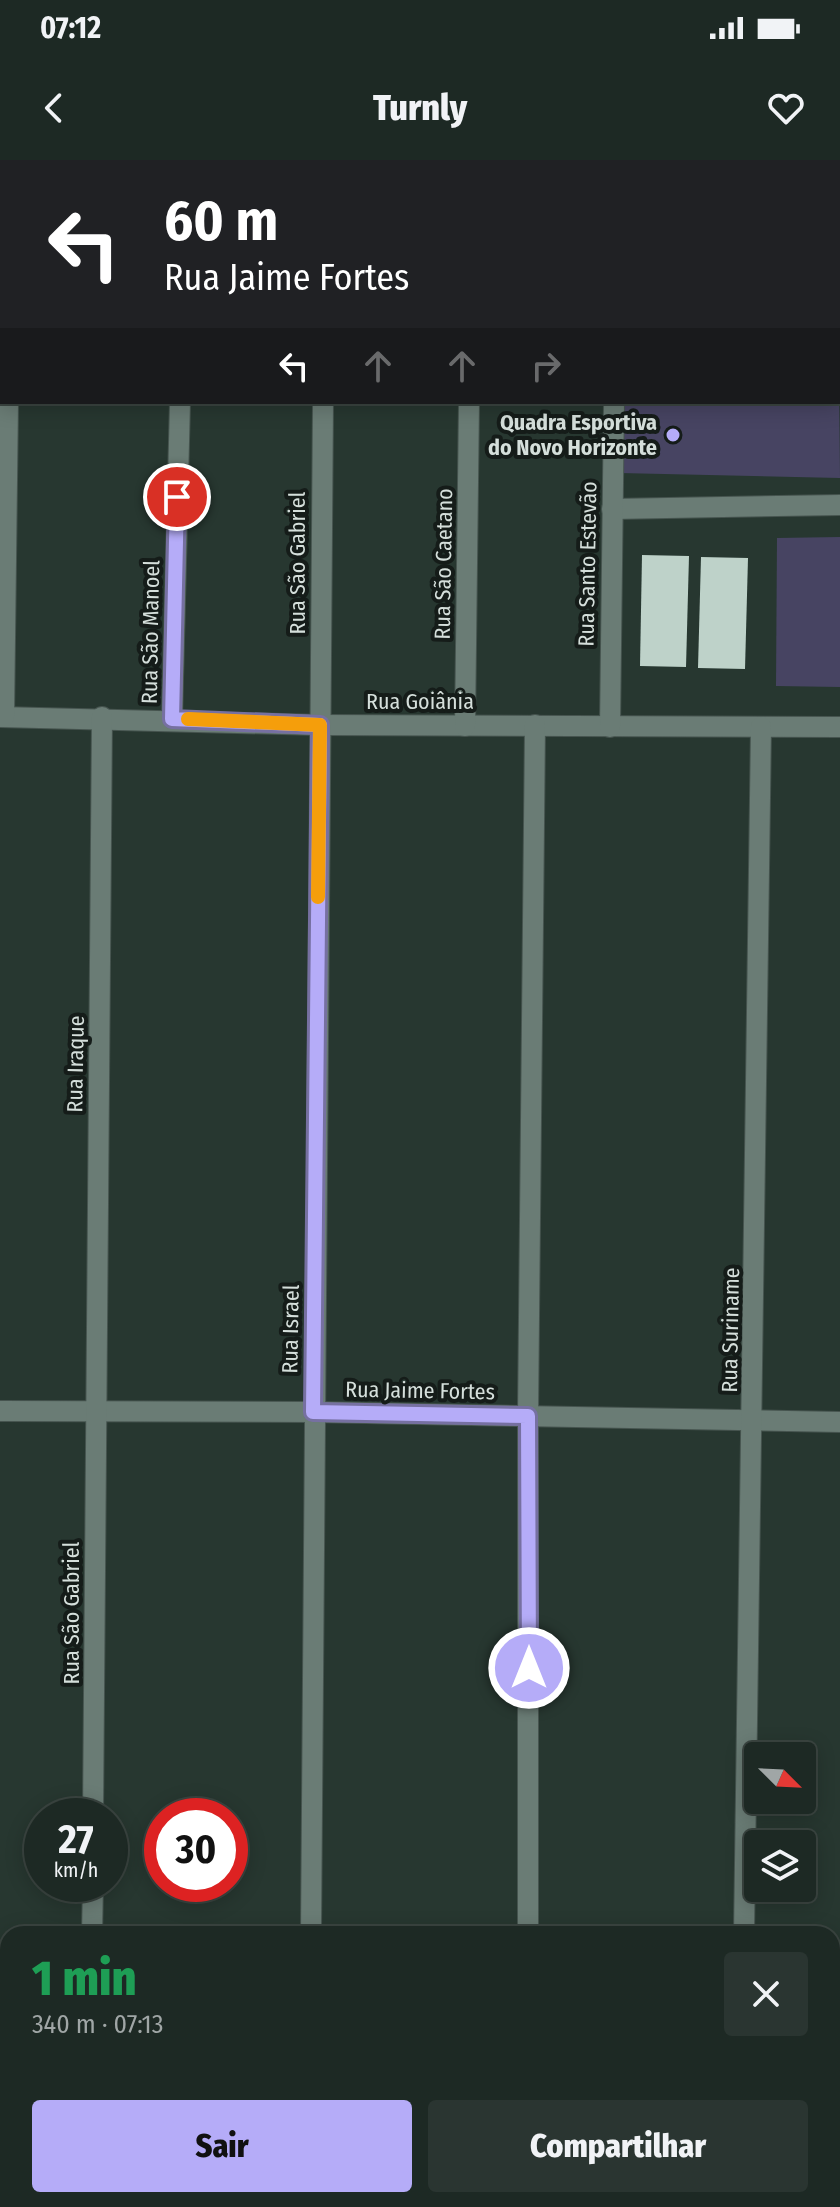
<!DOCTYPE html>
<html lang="pt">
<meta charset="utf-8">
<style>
:root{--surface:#1d2924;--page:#2a3531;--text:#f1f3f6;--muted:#a0a6a6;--line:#3b4541;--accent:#b5acf8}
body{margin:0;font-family:"Fira Sans Condensed",sans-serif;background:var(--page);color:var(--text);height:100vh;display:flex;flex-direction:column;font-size:30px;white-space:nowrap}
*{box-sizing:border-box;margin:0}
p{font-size:26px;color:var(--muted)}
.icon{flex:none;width:44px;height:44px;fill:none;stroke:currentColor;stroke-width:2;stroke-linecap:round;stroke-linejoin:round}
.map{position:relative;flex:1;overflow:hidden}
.side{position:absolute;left:0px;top:1766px;width:840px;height:282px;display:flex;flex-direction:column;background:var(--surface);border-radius:24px 24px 0 0;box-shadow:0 4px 20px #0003,0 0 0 2px var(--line)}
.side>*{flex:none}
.top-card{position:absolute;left:0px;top:0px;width:840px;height:244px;box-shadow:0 4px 20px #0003,0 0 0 2px var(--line);background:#202124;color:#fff;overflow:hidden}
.needle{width:52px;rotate:114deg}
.buttons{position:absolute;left:744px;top:1582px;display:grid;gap:16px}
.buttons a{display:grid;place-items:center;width:72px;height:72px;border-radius:8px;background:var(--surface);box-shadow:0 4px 20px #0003,0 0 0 2px var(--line);font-size:40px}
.speed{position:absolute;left:24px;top:1638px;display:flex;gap:16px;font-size:40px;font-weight:700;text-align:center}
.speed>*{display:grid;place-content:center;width:104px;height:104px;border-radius:50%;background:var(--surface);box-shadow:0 4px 20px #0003,0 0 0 2px var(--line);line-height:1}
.speed small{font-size:20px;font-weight:400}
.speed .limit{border:12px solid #d22;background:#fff;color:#111}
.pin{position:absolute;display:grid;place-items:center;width:68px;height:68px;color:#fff;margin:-34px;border:4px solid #fff;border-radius:50%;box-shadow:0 2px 8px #0007}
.me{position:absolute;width:88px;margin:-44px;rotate:0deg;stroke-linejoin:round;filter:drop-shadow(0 0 6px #0008)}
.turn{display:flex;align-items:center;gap:28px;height:168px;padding:0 32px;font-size:36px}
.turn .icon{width:104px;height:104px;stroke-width:2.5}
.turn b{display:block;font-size:56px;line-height:68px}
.lanes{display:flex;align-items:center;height:76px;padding:0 32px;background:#0003;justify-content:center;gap:40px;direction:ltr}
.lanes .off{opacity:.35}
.round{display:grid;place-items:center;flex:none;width:84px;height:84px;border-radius:8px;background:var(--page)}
.head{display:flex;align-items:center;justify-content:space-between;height:136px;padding:0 32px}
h1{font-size:48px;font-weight:800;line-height:60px;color:#1e9e55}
.action{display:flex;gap:16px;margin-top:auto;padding:16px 32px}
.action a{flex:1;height:92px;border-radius:8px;background:var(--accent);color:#111;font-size:32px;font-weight:800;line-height:92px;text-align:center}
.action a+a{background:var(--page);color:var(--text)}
.status{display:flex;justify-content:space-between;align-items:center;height:56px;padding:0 40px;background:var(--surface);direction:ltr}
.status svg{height:22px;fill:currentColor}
header{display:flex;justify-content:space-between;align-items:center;height:104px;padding:0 32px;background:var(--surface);font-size:36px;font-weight:800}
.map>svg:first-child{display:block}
.green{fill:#474462}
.building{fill:#bed2c9}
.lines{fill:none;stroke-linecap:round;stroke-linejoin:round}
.minor-casing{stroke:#46544f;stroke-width:22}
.minor{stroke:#6a7c75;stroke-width:20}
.route-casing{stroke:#7670a1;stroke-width:20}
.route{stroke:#b5acf8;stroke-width:14}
.slow{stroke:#f59e0b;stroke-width:14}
.poi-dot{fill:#b5acf8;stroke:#151c19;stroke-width:3}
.labels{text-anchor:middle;stroke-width:8;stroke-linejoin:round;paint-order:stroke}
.poi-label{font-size:22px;font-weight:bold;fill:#d5dfdb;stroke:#151c19;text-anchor:end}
.street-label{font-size:22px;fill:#d5dfdb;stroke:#151c19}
</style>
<div class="status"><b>07:12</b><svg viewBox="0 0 49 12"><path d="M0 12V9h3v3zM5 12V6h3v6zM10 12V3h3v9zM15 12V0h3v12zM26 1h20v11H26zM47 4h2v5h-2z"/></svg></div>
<header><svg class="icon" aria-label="back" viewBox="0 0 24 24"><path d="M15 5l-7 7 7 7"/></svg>Turnly<svg class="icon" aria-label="heart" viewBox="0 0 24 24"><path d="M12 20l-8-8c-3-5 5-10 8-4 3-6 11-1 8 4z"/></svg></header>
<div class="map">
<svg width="840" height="2047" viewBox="0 0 840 2047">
<rect width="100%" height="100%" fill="#273730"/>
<!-- green -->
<g class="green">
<path d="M838,110l2,208 -221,-5 1,-71h218z"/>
<path d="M840,377v150l-64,-1 1,-148z"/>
</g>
<!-- building -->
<g class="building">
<path d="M642,395l47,1 -3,111 -46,-1z"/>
<path d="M701,397l47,1 -3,111 -47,-1z"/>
</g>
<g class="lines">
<!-- minor casing -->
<g class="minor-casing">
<g id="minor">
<path d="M10,2v-2"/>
<path d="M183,2v-2"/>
<path d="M326,2v-2"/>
<path d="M472,2v-2"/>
<path d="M619,2v-2"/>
<path d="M612,349l228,-4"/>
<path d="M0,557l320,8 520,2"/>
<path d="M4,557l4,-315"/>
<path d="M172,559l8,-317"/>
<path d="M465,566l4,-324"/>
<path d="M610,567l4,-325"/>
<path d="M0,1251l313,1 527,10"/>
<path d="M93,1656l9,-1099"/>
<path d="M92,1774l1,-50"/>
<path d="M311,1774l12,-1532"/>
<path d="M528,1774v-518l7,-691"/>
<path d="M744,1774l17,-1207"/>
<path d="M0,2029l8,1"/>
<path d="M137,2040l77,7"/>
<path d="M68,2047l1,-7"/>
<path d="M298,2047l2,-7"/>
<path d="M527,2047v-7"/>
<path d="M741,2047v-7"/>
</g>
</g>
<!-- minor -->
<use href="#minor" class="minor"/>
</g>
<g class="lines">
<!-- route casing -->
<g class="route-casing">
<path id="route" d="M177,337l-5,222 148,6 -7,687 215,4 1,252"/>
</g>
<!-- route -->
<use href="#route" class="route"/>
<!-- slow -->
<path class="slow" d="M188,559l132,6 -2,172"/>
</g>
<!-- markers -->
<circle class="poi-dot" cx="673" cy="275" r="8"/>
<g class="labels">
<!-- poi labels -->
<g class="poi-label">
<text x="657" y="270">Quadra Esportiva<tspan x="657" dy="25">do Novo Horizonte</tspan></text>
</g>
<!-- street labels -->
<g class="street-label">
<text transform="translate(297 403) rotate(-90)" y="8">Rua São Gabriel</text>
<text transform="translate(443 404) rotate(-89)" y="8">Rua São Caetano</text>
<text transform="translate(587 404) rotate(-89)" y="8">Rua Santo Estevão</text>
<text transform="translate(150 472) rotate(-89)" y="8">Rua São Manoel</text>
<text x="420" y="549">Rua Goiânia</text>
<text transform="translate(75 904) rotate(-89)" y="8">Rua Iraque</text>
<text transform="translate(290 1169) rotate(-89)" y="8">Rua Israel</text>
<text transform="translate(730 1170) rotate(-89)" y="8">Rua Suriname</text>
<text transform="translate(420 1230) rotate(1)" y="8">Rua Jaime Fortes</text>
<text transform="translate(71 1453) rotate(-90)" y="8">Rua São Gabriel</text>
</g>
</g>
</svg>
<div class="buttons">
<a><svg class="needle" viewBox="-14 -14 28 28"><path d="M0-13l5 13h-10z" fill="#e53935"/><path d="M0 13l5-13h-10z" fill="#a0a6a6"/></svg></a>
<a><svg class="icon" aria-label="layers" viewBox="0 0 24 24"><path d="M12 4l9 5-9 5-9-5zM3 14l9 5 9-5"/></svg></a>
</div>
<div class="speed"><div>27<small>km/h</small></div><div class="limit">30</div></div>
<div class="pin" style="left:177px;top:337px;background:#d93025"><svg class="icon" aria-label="arrive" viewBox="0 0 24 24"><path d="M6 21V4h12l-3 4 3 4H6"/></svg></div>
<svg class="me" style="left:529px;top:1508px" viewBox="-20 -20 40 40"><circle r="17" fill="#b5acf8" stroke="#fff" stroke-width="3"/><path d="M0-11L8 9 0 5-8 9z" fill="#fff"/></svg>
<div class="top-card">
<div class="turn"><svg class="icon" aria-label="left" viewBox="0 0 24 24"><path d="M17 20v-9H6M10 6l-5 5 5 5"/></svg><div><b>60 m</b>Rua Jaime Fortes</div></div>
<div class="lanes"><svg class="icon" aria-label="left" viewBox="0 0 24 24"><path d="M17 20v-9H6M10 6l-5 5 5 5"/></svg><svg class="icon off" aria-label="ahead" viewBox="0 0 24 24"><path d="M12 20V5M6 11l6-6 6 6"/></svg><svg class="icon off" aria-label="ahead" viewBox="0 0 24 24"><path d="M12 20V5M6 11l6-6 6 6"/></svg><svg class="icon off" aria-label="right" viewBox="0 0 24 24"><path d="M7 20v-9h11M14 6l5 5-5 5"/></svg></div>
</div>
<section class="side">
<div class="head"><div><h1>1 min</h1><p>340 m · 07:13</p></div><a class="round"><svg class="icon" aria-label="close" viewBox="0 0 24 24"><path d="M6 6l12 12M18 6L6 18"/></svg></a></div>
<div class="action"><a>Sair</a><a>Compartilhar</a></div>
</section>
</div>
